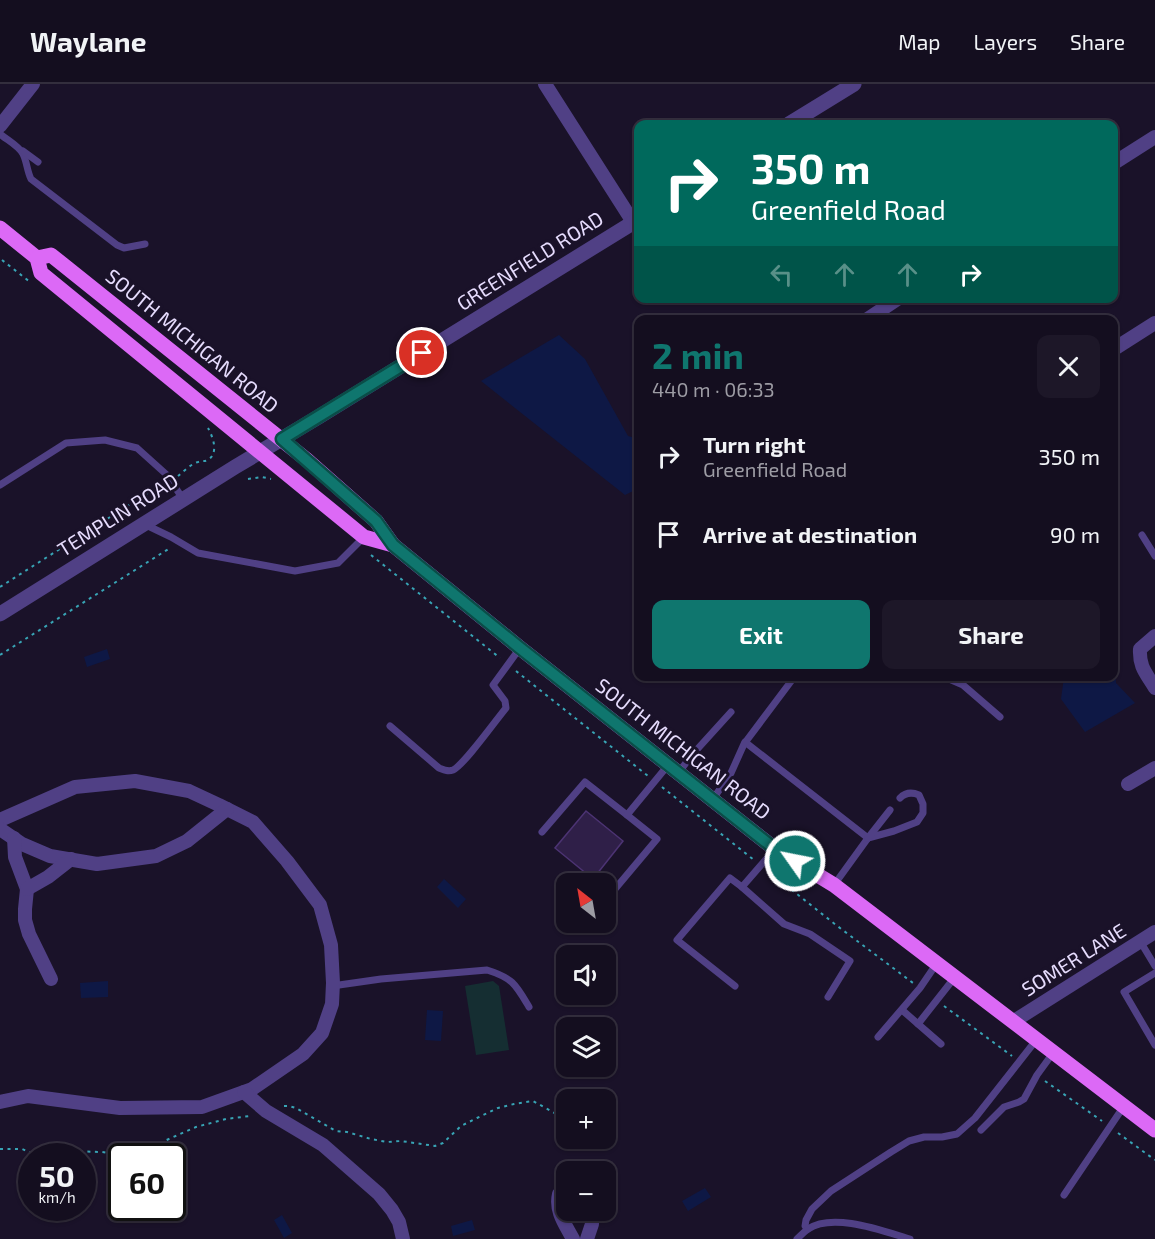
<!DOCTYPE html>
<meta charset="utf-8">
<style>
:root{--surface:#140e1f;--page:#1d1728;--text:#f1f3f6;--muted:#9d9ca4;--line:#332e3d;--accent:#0f766e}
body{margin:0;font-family:"Exo 2",sans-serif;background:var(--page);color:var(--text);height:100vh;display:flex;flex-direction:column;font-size:22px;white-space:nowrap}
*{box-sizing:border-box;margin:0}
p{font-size:20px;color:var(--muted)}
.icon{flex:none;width:33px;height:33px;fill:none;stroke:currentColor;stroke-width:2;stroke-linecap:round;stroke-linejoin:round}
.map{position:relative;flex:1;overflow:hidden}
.details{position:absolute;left:634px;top:231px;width:484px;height:366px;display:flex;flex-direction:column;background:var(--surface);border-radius:12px;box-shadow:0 2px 4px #0004,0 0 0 2px var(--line)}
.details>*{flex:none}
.hud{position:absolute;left:634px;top:36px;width:484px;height:183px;border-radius:12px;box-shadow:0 2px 4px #0004,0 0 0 2px var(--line);background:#00695c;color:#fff;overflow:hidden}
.needle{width:39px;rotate:329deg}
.fabs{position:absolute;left:556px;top:789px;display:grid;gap:12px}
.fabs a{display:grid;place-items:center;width:60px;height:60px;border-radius:12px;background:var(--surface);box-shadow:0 2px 4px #0004,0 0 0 2px var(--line);font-size:30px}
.speed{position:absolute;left:18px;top:1059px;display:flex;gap:12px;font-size:30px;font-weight:700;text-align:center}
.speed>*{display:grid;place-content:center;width:78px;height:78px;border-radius:50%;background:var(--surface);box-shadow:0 2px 4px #0004,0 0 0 2px var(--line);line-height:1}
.speed small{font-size:15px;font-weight:400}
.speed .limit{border:3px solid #111;border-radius:9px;background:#fff;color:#111}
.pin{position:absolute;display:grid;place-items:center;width:51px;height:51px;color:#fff;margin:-26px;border:3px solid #fff;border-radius:50%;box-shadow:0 2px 6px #0007}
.me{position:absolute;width:66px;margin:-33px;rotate:303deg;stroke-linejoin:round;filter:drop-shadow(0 0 4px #0008)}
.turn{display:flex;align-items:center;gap:21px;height:126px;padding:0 18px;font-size:27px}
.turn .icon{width:78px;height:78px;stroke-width:2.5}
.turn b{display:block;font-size:42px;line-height:51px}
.lanes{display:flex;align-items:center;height:57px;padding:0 18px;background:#0003;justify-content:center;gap:30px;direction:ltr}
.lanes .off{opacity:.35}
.round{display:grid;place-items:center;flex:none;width:63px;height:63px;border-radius:12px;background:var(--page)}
.overview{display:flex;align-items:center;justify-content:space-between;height:102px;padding:0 18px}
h1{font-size:36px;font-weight:700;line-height:45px;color:var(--accent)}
.primary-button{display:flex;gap:12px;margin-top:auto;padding:12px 18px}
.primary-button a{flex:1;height:69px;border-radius:12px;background:var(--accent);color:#fff;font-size:24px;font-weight:700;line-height:69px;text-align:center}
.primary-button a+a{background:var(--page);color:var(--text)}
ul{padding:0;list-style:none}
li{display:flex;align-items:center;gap:18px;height:78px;padding:0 18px}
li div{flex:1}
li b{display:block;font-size:22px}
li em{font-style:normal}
header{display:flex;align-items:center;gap:36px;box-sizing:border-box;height:84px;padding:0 30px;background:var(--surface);border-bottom:2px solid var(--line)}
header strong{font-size:28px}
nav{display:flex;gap:33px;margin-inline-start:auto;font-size:21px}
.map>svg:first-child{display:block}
.green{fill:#152e32}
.water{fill:#0e1845}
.building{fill:#2f1f48;stroke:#4c3373;stroke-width:1.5}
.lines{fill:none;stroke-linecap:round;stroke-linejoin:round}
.path{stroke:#38a4b5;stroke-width:2;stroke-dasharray:3 4.5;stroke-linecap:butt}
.service{stroke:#504085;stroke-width:7}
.minor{stroke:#504085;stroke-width:14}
.tertiary{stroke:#504085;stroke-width:15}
.primary{stroke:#dc69f6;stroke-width:15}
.route-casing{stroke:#0a4d48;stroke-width:15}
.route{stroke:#0f766e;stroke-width:10}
.labels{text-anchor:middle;stroke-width:6;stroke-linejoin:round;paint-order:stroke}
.street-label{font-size:20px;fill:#e6dcfd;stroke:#1a1229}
</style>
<header>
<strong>Waylane</strong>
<nav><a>Map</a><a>Layers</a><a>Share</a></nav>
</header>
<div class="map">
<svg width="1155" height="1155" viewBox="0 0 1155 1155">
<rect width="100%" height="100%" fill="#1a1229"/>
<!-- green -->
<path class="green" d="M493,897l6,5 10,64 -33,5 -11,-69z"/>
<!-- water -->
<g class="water">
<path d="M559,251l26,24 43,77 11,3v49l-14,7 -144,-114z"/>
<path d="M107,565l3,10 -23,8 -3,-10z"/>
<path d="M1115,585l1,14 19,20 -50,29 -24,-33 3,-22 50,-1z"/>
<path d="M444,795l22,20 -8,9 -21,-21z"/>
<path d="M108,897v16l-27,1 -1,-15z"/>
<path d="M427,926l16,1 -2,30 -16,-1z"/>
<path d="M705,1104l6,9 -23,14 -6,-10z"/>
<path d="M282,1131l10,18 -8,5 -10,-18z"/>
<path d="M472,1136l3,10 -22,6 -2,-10z"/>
</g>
<!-- building -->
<path class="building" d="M586,727l37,30 -30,38 -38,-31z"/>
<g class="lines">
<!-- path -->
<g class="path">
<path d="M2,176l28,22"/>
<path d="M178,392c6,-5 13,-12 20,-14 5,-2 6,0 10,-2 11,-7 5,-23 0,-32"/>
<path d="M248,395l14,-2 9,2"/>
<path d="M371,471l129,103"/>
<path d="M0,503l162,-103"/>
<path d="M0,571l170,-107"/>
<path d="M516,587l132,105"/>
<path d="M662,703l92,73"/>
<path d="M768,787l68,54 77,58"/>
<path d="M944,922l68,50"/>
<path d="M1045,997l57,40"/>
<path d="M284,1022h5l7,2 40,23 11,1 24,7 16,3 14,-1 34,5 8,-3 18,-17 16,-8 21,-10 16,-4 19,-3 27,15"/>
<path d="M1118,1049l37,27"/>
<path d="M0,1065h22l16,7"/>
<path d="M43,1072l21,-5 38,1 20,3 13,-1 61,-27 30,-8 24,-3"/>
</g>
<!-- service -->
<g class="service">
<path d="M0,50c7,6 19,12 23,20 4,8 4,17 8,25l86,66 7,3 21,-4"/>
<path d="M23,67l15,11"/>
<path d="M0,401l66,-42 39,-3 32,8 30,27 16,24"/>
<path d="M146,441l25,12 27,16 97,18 43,-8 26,-26"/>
<path d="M1142,451l13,21"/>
<path d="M942,592l21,9 37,32"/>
<path d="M390,642l49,42c5,2 9,4 14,2 11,-5 43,-50 53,-62l-1,-7 -12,-16 27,-37"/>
<path d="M745,658l123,96 -34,47"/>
<path d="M679,688l13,-17 39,-43"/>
<path d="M713,715l18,-26 13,-29 51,-68"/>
<path d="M542,748l43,-50 42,33"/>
<path d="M868,754l26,-7 23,-9 6,-9v-9l-4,-9c-7,-3 -13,-3 -19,3"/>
<path d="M868,754l22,-28"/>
<path d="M742,803l42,37 26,10 40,27 -22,36"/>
<path d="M615,805l42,-50 -30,-24 42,-51"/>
<path d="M1140,857l15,25"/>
<path d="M1155,889l-31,19 31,53"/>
<path d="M332,902l49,-7 106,-9c26,8 29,15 42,37"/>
<path d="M735,902l-58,-46 53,-62 12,9 33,-38"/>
<path d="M902,926l39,34"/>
<path d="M918,940l37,-47"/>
<path d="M878,953l42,-49 17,-25"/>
<path d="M981,1046l23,-23 15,-5 5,-3 13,-24 16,-22"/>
<path d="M1064,1111l60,-89"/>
<path d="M808,1145l-3,-3 1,-6 6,-11 19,-18 60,-39 18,-11 15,-4h18l15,-3 18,-16 62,-79"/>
<path d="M797,1155c3,-3 7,-7 11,-10 25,-17 75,2 102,10"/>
</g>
<!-- minor -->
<g class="minor">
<path d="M545,0l88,138"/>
<path d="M0,42l33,-42"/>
<path d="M1114,79l41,-26"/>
<path d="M866,236l33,-22"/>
<path d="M1114,265l41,-26"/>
<path d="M1155,552l-15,13c-1,18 6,24 15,39"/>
<path d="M1128,700l27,-16"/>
<path d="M0,736l75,-33 60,-6 54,10 30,14 34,17 34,39 33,44 11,40 2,38 -1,21 -10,29 -19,21 -51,35 -50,18 -82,1 -92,-12 -28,6"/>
<path d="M0,745l22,15 28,12 47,8 59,-8 31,-15 40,-32"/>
<path d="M14,754l1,19 12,32 -2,20v11l4,14 22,45"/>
<path d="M27,805l21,-12 23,-18"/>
<path d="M1014,937l141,-89"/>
<path d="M244,1008l22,19 57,34 56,49 13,16 7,12 4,17"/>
<path d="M567,1103l-8,7c-4,17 6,30 14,45"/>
<path d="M587,1155l5,-15v-14"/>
</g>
<!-- tertiary -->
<g class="tertiary">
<path d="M789,40l65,-40"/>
<path d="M0,530l235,-147 85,-51 319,-197"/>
</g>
<!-- primary -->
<g class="primary">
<path d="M0,144l37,30 4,15 323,264 29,8"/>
<path d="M37,174l14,-3 256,205 69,61 17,24 127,103 255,201 59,36 321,245"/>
</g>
</g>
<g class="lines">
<!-- route casing -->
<g class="route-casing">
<path id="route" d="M422,269l-140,86 94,82 17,24 127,103 255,201 20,12"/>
</g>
<!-- route -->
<use href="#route" class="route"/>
</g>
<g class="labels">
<!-- street labels -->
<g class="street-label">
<text transform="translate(530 177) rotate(-32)" y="7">GREENFIELD ROAD</text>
<text transform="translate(192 257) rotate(39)" y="7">SOUTH MICHIGAN ROAD</text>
<text transform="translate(118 431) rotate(-32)" y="7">TEMPLIN ROAD</text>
<text transform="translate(683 665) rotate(38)" y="7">SOUTH MICHIGAN ROAD</text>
<text transform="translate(1074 876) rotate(-32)" y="7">SOMER LANE</text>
</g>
</g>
</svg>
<div class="fabs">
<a><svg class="needle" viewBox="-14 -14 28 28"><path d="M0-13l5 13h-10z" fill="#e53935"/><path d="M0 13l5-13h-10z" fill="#9d9ca4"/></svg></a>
<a><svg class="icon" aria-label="sound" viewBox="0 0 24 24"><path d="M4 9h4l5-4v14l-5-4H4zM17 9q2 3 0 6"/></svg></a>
<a><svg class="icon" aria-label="layers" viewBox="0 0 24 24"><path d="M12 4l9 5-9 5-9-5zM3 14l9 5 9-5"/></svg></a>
<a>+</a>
<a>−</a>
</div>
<div class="speed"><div>50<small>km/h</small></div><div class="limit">60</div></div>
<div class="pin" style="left:422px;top:269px;background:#d93025"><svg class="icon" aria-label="arrive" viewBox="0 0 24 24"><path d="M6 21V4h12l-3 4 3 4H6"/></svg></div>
<svg class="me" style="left:795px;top:777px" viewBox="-20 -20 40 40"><circle r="17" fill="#0f766e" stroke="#fff" stroke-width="3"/><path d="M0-11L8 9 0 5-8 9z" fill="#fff"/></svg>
<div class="hud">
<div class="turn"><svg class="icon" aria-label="right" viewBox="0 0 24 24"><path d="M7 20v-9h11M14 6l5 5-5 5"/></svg><div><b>350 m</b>Greenfield Road</div></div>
<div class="lanes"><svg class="icon off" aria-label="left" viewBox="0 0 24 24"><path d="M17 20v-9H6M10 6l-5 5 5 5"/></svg><svg class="icon off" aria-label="ahead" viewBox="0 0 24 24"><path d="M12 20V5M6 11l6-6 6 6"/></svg><svg class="icon off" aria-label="ahead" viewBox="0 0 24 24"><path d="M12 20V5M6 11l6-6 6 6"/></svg><svg class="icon" aria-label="right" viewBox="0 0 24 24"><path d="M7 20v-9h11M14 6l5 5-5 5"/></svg></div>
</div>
<section class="details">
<div class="overview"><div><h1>2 min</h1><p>440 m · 06:33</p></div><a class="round"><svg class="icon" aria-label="close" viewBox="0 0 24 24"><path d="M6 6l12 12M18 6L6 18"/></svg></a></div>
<ul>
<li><svg class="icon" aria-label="right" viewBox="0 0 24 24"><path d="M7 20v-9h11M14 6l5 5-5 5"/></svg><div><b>Turn right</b><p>Greenfield Road</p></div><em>350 m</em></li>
<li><svg class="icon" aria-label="arrive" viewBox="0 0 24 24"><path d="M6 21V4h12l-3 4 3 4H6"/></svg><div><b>Arrive at destination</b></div><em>90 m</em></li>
</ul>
<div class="primary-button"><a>Exit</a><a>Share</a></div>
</section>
</div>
